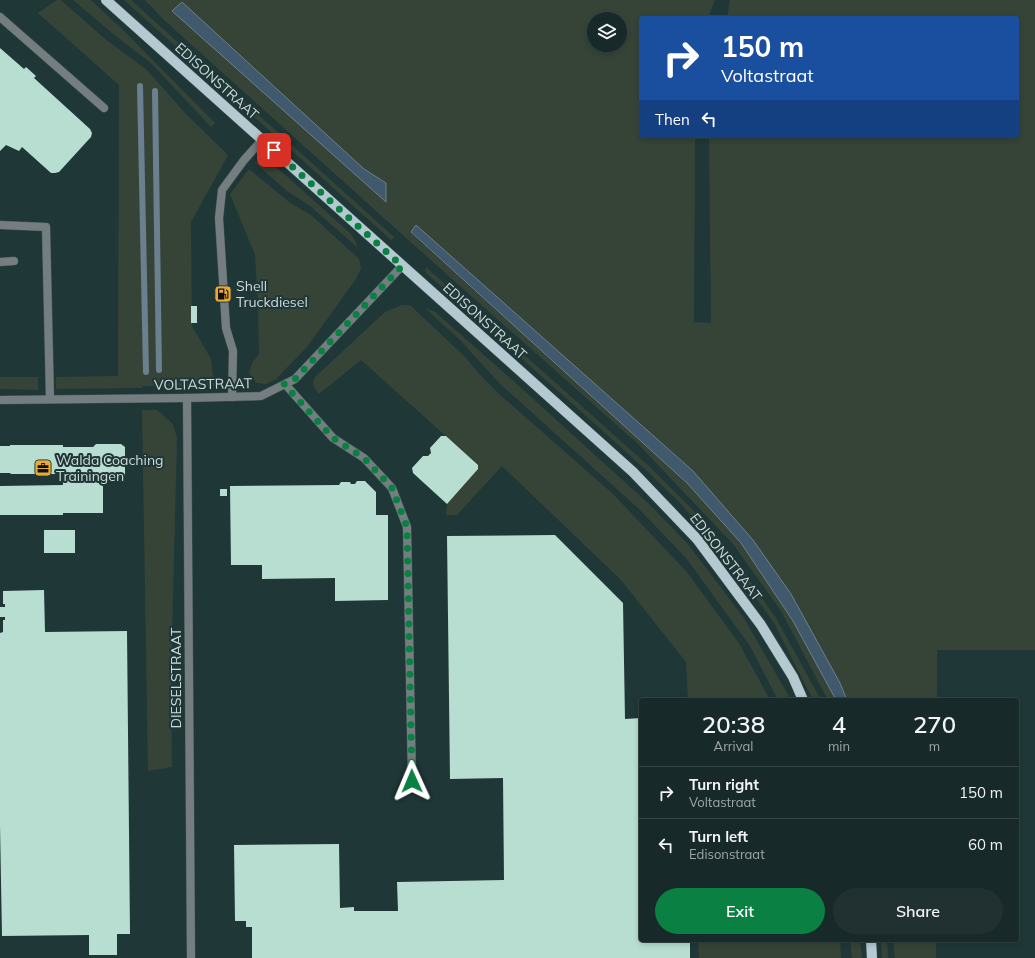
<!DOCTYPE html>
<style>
:root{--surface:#182929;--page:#213131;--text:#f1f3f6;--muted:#9fa6a8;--line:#364546;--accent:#0b8043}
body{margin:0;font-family:Mulish,sans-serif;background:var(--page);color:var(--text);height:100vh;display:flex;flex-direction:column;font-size:15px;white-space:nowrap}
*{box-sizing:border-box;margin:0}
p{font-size:13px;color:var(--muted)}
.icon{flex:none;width:22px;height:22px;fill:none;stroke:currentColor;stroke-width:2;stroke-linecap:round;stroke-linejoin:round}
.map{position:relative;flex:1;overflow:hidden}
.sheet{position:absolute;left:639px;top:698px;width:380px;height:244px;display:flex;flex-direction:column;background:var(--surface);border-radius:4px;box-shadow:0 2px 6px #0003,0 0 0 1px var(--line)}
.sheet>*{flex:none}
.guide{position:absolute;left:639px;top:16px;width:380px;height:122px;border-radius:4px;box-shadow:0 2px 6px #0003,0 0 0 1px var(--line);background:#1a4fa0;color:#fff;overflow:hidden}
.controls{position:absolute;left:587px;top:12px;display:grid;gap:8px}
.controls a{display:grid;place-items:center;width:40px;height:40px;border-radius:50%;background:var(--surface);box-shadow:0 2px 6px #0003,0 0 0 1px var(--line);font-size:20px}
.pin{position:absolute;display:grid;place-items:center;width:34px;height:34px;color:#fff;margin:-17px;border-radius:8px;box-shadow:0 2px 6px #0006}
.me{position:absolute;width:44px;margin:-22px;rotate:359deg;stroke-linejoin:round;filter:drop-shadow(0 0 3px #0008)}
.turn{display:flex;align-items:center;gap:14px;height:84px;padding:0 16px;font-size:18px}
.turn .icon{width:52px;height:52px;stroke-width:2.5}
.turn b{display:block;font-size:28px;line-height:34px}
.then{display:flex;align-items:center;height:38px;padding:0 16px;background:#0003;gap:8px;font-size:15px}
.eta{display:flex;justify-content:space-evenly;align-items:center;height:68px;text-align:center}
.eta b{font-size:24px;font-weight:600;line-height:28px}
.button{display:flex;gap:8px;margin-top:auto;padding:8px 16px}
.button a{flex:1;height:46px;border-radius:24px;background:var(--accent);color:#fff;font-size:16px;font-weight:600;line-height:46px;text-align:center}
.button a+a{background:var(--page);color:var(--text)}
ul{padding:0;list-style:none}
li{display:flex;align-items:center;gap:12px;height:52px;padding:0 16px;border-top:1px solid var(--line)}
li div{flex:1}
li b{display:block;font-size:15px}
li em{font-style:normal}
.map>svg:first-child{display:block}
.green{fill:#364438;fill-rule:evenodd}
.water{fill:#40596d;stroke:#6a808e}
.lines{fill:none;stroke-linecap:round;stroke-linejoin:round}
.stream{stroke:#6a808e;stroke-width:6}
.building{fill:#b7ded0}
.service-casing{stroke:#3f5554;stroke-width:9}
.minor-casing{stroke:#3f5554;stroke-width:9}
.primary-casing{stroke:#3f5554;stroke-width:11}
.service{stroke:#747e81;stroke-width:8}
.minor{stroke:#747e81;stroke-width:8}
.primary{stroke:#b5c9d0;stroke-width:10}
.route{stroke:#0b8043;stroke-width:7;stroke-dasharray:0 12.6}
.labels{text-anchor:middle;stroke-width:4;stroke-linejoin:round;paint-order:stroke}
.street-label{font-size:14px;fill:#cddbda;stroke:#203737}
.poi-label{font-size:14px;fill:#cddbda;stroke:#203737;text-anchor:start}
</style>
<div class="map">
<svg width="1035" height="958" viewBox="0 0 1035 958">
<rect width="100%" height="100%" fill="#203737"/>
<!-- green -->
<g class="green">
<path d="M57,0h4l44,39 42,31 37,42 44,43 -37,67 1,104 19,33 3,27h-71l-1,2 -86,1v-12l62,-1 1,-291 -81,-72z"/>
<path d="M73,0h18l32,30 92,93 -4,4 -60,-64 -34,-26z"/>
<path d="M124,0h7l263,237 -3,3z"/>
<path d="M145,0h570l-7,18h-67v118h54l-1,186 17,1 -2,-187h308v-118h-290l3,-18h305v650h-98v50h-90l-7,-17 -87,-143 -60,-69 -277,-246 -5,8 276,250 54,60 51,76 44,81h-8l-47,-89 -48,-67 -94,-99 -233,-207 -243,-219zM182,2l182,167 22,14v18l-213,-190zM594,19h26v26h-26z"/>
<path d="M254,162l15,1 12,8 70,63 5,8 1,5 -47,-41 -23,-15z"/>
<path d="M249,169l40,33 22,13 48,44 2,9 -5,11 -49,68 -31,32 -10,5 -10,-1 -7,-10 3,-10 7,-9 -1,-48 -3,-51 -25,-61z"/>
<path d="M426,267l225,201 50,50 17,19 21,28 37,53 45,82h-8l-39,-77 -54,-75 -39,-44 -37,-36 -219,-196z"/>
<path d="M402,305h8l55,52 17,20 16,16 115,101 73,77 53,72 31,57h-82l-2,-38 -65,-82 -119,-114 -45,49h-11l1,-11 31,-35v-4l-117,-105 -42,34c-5,-6 -8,-10 -4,-17l70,-65z"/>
<path d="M424,307l11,5 74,65 139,126 39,40 57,75 47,82h-13l-28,-54 -64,-88 -46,-48 -141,-127 -38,-42z"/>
<path d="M0,377h38v13l-38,-1z"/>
<path d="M142,410h15l15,13 5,14 -6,240 1,90 -24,4z"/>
<path d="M698,940h142l1,18h-142z"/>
<path d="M850,940h10l2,18h-10z"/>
<path d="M881,940h6l1,18h-6z"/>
<path d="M893,940h43v18h-41z"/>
</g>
<!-- water -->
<g class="water">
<path d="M182,2l182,167 22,14v19l-214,-191z"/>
<path d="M416,225l277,246 60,69 38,54 49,89 7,17h-11l-43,-79 -52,-78 -54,-60 -276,-251z"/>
</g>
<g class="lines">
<!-- stream -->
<g class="stream">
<path d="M140,86l6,286"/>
<path d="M155,91l4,279"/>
</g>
</g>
<!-- building -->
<g class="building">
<path d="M0,48l24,21 2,-2 10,9 -2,2 56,51 2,4 -1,4 -32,35 -4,1h-4l-29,-26 -3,4 -13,-6 -6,6z"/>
<rect x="191" y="306" width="6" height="17"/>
<path d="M441,436h5l32,29v4l-31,35 -34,-31 -1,-5 11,-12h5l3,-3 -1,-5z"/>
<path d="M96,444h25l4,3v35h-22v31h-40v2h-63v-29l63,-1v-11h-53l1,-1h-11v-27h10v-1h53v2h30z"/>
<path d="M357,481h8l11,11v23h12v85l-53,1v-23l-73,1v-14h-31l-1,-79 109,-1 2,-3h9l1,2h4z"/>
<rect x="220" y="489" width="7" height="7"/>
<rect x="44" y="530" width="31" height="23"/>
<path d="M555,535l68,68 2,116 16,-1v222h49v18h-438v-31h-6v-6h-11l-1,-76 105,-1 1,64 14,-1v4h44l-1,-29 107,-2 -1,-102 -53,1 -3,-243z"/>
<path d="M44,590l1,42 82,-1 3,303h-13v21h-28v-20l-87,1 -2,-111v-192l3,-1v-12h2v-3h-5v-10h5v-3h-2v-13z"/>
</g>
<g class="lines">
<!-- service casing -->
<g class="service-casing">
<g id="service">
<path d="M0,17l104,91"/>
<path d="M0,225l46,2 4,172"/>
<path d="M0,262l14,-1"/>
<path d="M285,384l48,54 31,20 28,30 15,39 5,254"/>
<path d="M232,397l1,-46 -7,-23 -7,-110 3,-28 22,-30 18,-20"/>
</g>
</g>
<!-- minor casing -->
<g class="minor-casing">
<g id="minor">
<path d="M187,398l4,560"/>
<path d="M0,400l187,-2 74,-2 34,-17 107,-113"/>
</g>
</g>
<!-- primary casing -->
<g class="primary-casing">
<g id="primary">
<path d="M106,0l527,472 64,67 64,86 32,52 10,23"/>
<path d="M871,940l1,18"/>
</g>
</g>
<!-- service -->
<use href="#service" class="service"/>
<!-- minor -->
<use href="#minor" class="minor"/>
<!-- primary -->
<use href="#primary" class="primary"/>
</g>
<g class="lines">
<!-- route -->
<path class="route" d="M274,150l128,116 -107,113 -11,5 49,54 31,20 28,30 15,39 5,254"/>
</g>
<!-- icons -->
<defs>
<g id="fuel-square" transform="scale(0.9)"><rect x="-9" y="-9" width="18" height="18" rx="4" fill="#e9ab38" stroke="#203737"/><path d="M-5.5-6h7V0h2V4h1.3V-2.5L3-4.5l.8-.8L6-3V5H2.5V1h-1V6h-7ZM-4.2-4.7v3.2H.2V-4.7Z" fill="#111"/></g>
<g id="office-square" transform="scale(0.9)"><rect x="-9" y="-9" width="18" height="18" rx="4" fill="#e9ab38" stroke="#203737"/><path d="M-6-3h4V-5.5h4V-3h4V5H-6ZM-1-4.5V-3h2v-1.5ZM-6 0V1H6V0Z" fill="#111"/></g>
</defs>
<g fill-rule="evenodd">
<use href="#fuel-square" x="223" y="294"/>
<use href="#office-square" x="43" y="468"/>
</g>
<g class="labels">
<!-- street labels -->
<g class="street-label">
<text transform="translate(217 81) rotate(42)" y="5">EDISONSTRAAT</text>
<text transform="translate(485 321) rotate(42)" y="5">EDISONSTRAAT</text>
<text transform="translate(203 384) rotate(-1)" y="5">VOLTASTRAAT</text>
<text transform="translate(726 557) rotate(52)" y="5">EDISONSTRAAT</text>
<text transform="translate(176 678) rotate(-90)" y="5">DIESELSTRAAT</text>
</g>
<!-- poi labels -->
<g class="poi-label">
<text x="236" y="291">Shell<tspan x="236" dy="16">Truckdiesel</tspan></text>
<text x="56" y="465">Walda Coaching<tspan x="56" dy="16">Trainingen</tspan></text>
</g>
</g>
</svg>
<div class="controls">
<a><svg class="icon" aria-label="layers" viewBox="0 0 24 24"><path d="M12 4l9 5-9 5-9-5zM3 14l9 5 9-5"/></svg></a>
</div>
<div class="pin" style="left:274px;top:150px;background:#d93025"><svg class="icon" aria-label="arrive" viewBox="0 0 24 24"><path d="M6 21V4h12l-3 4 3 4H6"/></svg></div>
<svg class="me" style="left:412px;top:781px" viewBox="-20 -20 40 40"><path d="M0-17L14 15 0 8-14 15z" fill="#0b8043" stroke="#fff" stroke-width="4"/></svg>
<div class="guide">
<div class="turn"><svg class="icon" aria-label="right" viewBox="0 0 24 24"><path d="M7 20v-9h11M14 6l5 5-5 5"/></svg><div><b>150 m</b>Voltastraat</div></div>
<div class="then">Then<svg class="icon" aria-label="left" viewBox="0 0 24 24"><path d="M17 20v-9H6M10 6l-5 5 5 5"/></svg></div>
</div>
<section class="sheet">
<div class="eta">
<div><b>20:38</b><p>Arrival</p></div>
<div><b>4</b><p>min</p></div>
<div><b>270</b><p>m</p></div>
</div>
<ul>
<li><svg class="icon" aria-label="right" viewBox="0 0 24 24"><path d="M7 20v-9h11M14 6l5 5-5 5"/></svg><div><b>Turn right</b><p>Voltastraat</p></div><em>150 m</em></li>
<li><svg class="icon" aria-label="left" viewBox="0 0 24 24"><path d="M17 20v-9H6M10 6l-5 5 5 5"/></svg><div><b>Turn left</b><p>Edisonstraat</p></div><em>60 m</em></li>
</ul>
<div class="button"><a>Exit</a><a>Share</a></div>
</section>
</div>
